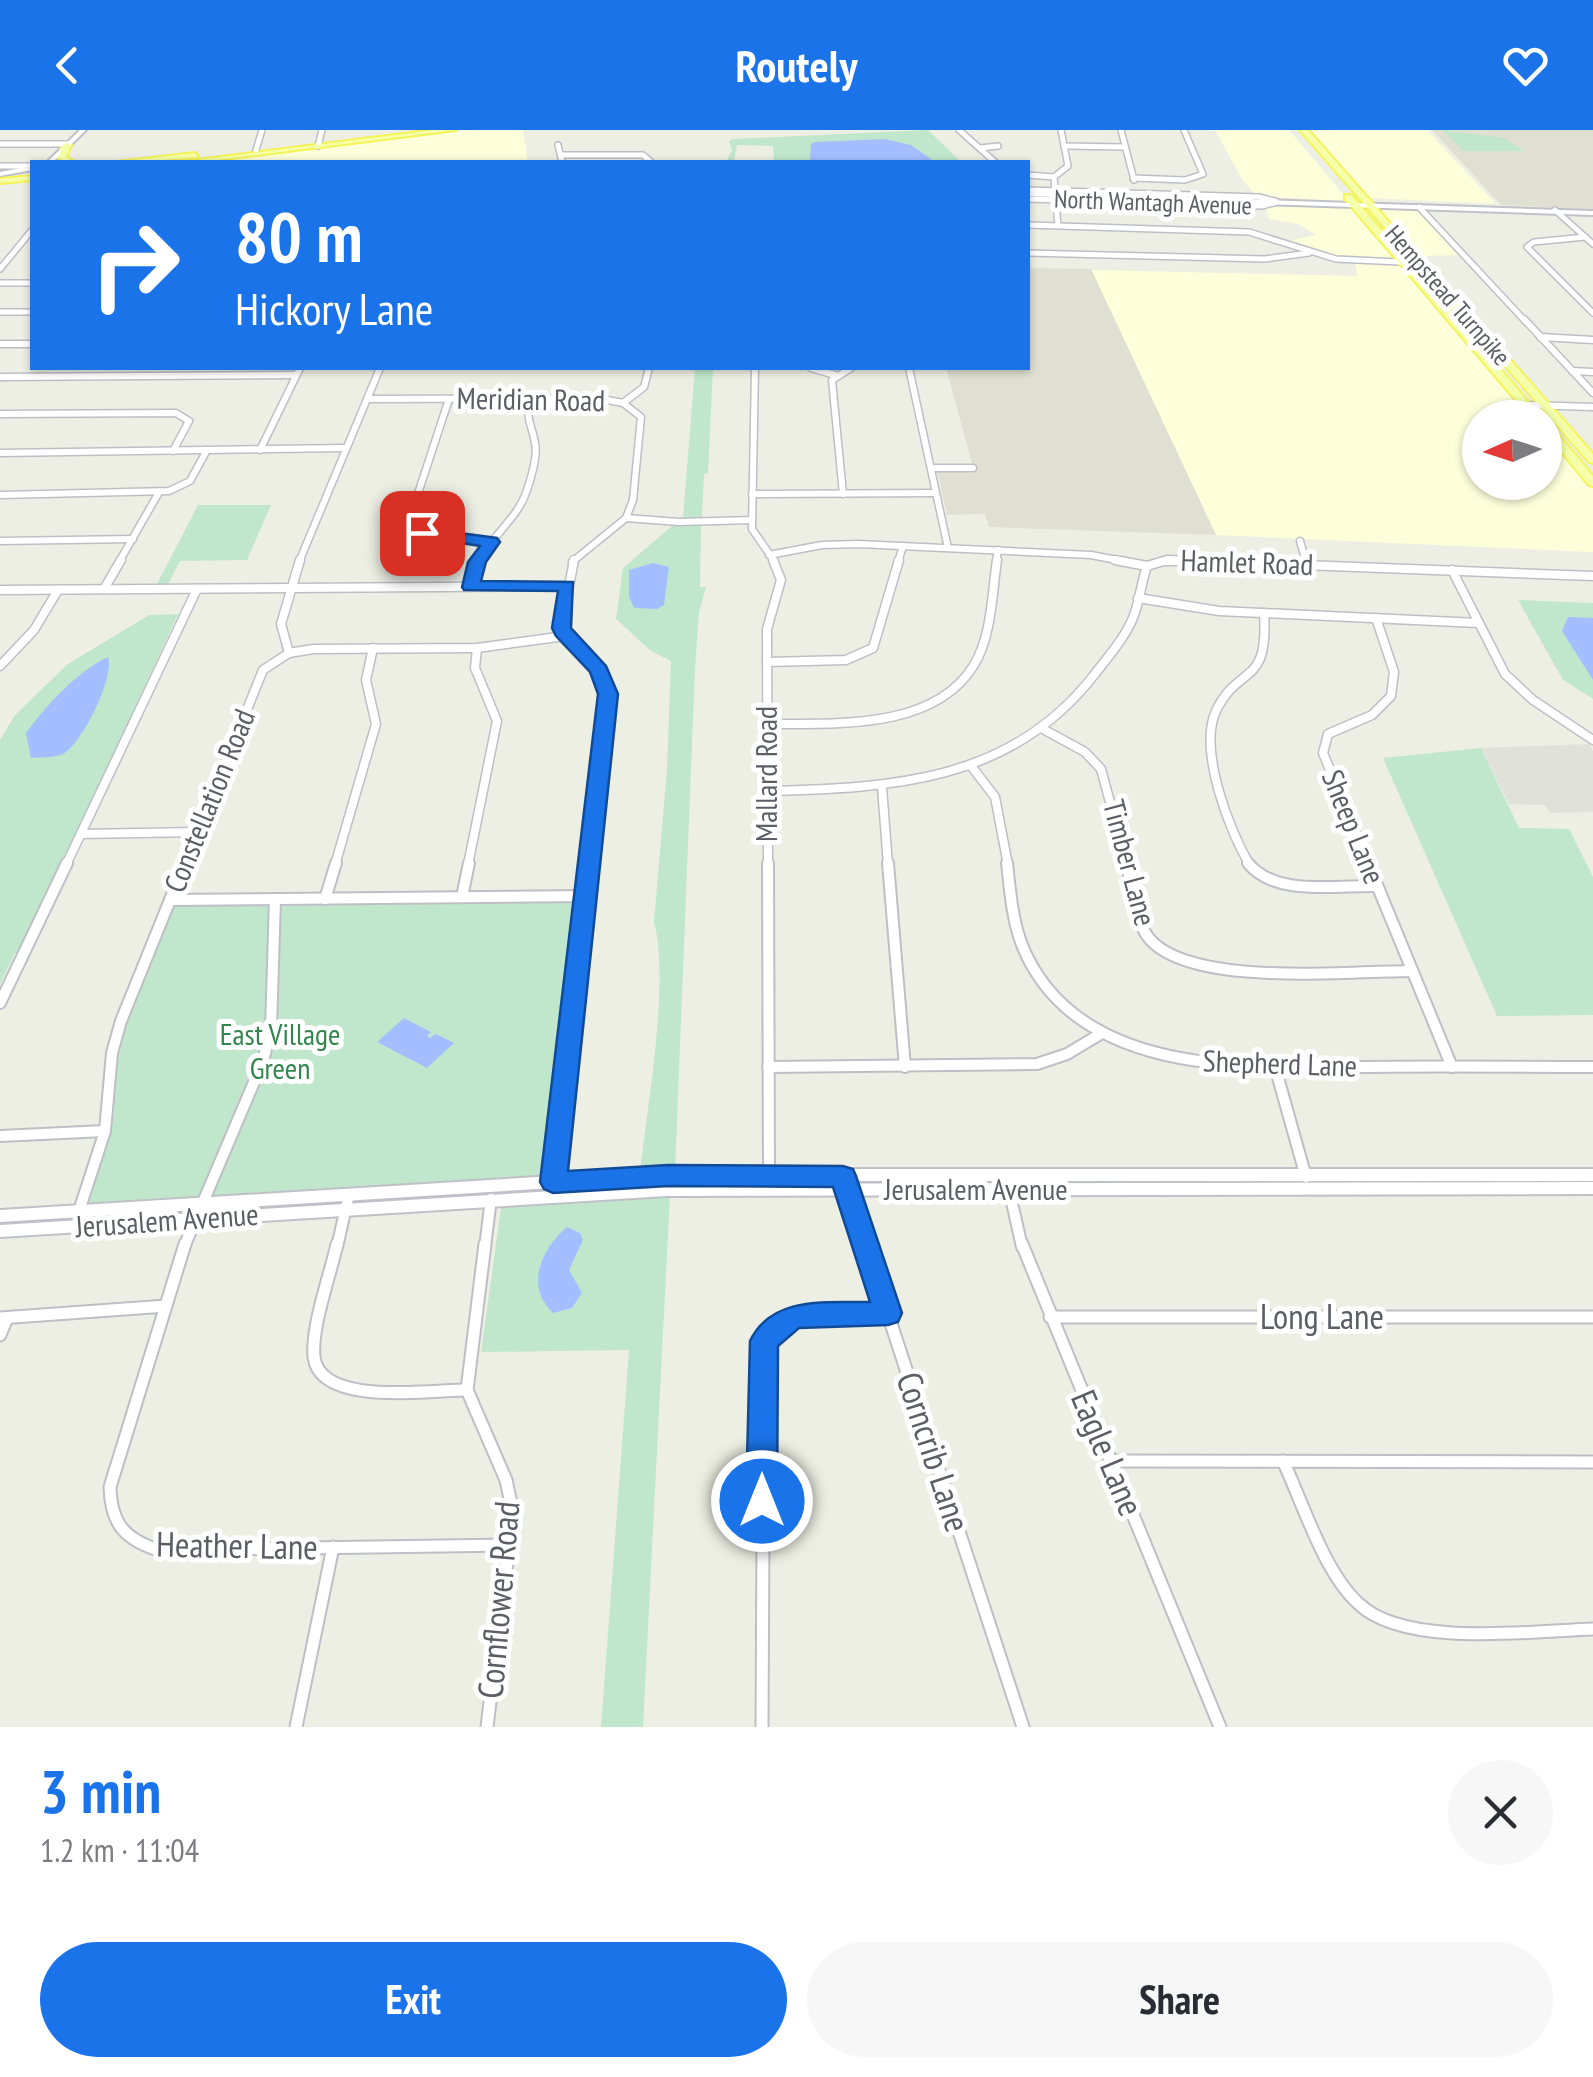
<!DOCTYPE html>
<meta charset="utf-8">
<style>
:root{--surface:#fff;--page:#f7f7f7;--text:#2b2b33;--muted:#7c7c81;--accent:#1a73e8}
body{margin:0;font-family:"PT Sans Narrow",sans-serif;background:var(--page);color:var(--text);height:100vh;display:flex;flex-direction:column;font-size:38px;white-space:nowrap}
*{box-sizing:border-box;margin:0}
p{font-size:32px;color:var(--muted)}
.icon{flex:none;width:55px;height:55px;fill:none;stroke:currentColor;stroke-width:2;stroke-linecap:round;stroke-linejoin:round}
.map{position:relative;height:1597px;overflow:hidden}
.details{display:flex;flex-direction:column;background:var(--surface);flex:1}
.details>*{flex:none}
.banner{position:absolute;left:30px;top:30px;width:1000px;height:210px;border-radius:0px;box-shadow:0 2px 8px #0004;background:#1a73e8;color:#fff;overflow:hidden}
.needle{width:65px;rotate:267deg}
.buttons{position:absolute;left:1462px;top:270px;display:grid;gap:20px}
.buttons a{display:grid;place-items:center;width:100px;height:100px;border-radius:50%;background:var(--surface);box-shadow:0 2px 8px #0004;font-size:50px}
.pin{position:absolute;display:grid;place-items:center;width:85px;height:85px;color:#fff;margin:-42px;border-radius:20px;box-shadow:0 5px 15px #0006}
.me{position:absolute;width:110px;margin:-55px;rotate:0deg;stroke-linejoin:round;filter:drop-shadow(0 0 8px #0008)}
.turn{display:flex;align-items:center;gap:35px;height:210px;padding:0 40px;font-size:45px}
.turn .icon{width:130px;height:130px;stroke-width:2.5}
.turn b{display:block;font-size:70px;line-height:85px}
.round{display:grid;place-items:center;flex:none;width:105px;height:105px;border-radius:52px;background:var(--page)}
.overview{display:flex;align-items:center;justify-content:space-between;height:170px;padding:0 40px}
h1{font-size:60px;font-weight:700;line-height:75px;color:var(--accent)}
.primary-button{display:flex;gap:20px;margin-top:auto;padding:20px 40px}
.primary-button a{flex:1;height:115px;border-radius:60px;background:var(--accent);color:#fff;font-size:40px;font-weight:700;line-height:115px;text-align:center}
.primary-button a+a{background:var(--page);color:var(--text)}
header{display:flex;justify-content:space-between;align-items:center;height:130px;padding:0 40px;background:var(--accent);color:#fff;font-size:45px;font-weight:700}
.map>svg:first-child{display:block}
.commercial{fill:#fdfeda}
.industrial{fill:#e0e1d9}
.education{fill:#dfdfd2}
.green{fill:#c0e7cb}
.water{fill:#a4beff}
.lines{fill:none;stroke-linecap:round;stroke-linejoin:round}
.minor-far4-casing{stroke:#bebfc6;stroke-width:8}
.minor-far3-casing{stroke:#bebfc6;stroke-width:9}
.minor-far2-casing{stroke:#bebfc6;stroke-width:11}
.minor-far1-casing{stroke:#bebfc6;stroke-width:14}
.minor-casing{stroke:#bebfc6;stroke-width:15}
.secondary-casing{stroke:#bfc0c8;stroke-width:4}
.primary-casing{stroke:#f4f459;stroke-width:4}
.minor-far4{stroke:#fff;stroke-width:5}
.minor-far3{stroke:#fff;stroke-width:6}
.minor-far2{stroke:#fff;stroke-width:8}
.minor-far1{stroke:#fff;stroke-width:10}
.minor{stroke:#fff;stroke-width:11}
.secondary{fill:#fff;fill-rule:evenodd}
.primary{fill:#f5ffa9;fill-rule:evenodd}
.route{fill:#1a73e8;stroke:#114b97;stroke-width:2.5}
.labels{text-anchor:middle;stroke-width:10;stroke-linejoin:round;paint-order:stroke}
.far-street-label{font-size:25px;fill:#5c5e65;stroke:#fff}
.street-label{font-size:30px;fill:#5c5e65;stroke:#fff}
.park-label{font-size:30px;fill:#33854e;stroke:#fff}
.near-street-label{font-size:35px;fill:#5c5e65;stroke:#fff}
</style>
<header><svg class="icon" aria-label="back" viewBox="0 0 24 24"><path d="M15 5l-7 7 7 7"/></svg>Routely<svg class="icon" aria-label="heart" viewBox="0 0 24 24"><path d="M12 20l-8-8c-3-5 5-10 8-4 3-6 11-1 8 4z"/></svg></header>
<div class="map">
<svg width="1593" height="1597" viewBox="0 0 1593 1597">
<rect width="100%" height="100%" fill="#eeefe4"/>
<!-- commercial -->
<g class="commercial">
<path d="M472,0h51l5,32h-307l3,-3z"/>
<path d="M1215,0h74l61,72 -94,-6 -14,-17z"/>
<path d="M1311,0h116l69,74 -127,-6z"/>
<path d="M1278,74l76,2 182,211 -56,1v64h65v-54l48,57v67l-377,-17 -125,-265 266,6 -2,-14 -42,-9 -26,-12 29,-6 -18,-11 -29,-5 -3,-11z"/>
<path d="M1379,79h39l43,46 -40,1z"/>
</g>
<!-- industrial -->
<path class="industrial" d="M1589,614l4,7v61l-43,1 -5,-8 -36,-1 -28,-56z"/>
<!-- education -->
<g class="education">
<path d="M1432,0h161v79l-92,-4z"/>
<path d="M1028,138l63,1 125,266 -227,-8 -4,-13 -38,1 -10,-44 37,-1 -28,-102h82z"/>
</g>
<!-- green -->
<g class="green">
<path d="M928,0l33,32h-187l-1,-16 -36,-1 -3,15 -8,2 6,-12 -3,-9 5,-2z"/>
<path d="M1442,0l62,8 20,13h-60z"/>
<path d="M695,238h18l-5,105 -4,1 -2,43 -19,1z"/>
<path d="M198,375h73l-24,55 -67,1 -12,23h-11z"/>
<path d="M701,395l-1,62h6l-7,25 -4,57 -20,503 -35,1c7,-67 30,-190 14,-251l13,-153 4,-108 -20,-10 -35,-32 7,-51 49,-42z"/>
<path d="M1518,470l75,3v96l-30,-19z"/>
<path d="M178,484l-156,339h-7l-15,31v-244l15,-25 53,-51 81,-49z"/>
<path d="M1481,618l38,80 50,1 24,48v138l-96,1 -114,-258z"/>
<path d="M585,766l-33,293 -474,28 36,-112 -1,-53 59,-152z"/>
<path d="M670,1065l-27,532h-42l28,-377 -148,2 20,-144z"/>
</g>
<!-- water -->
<g class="water">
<path d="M885,9l26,6 24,17 -125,-1 1,-17 4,-2z"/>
<path d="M653,433l16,4 -5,38 -7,4 -23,-1 -5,-11v-27z"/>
<path d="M1568,487l25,1v62l-31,-49z"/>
<path d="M108,527c7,20 -26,87 -45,97 -8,4 -23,3 -32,4l-5,-25c21,-28 50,-61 82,-76z"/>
<path d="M404,888l27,14 -4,4 3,2 6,-4 18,9 -27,25 -50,-26z"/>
<path d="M567,1097l13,6 3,7 -14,30 13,23 -10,15 -19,5c-29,-27 -11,-65 14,-86z"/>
</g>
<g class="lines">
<!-- minor-far4 casing -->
<g class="minor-far4-casing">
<g id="minor-far4">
<path d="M959,0l36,32"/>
<path d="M1121,0l13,50"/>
<path d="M0,14h69"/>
<path d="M558,15l4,17"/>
<path d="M318,16l4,-16"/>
<path d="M1064,16l61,1"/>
<path d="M980,18l18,-2"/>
<path d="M256,20l6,-20"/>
<path d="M561,25h82l8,7"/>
<path d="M0,36h32"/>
<path d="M1028,45l26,2"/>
<path d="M1133,48l52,2 18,-6 -19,-44"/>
<path d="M1028,60l231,7 16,4"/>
<path d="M1028,69l234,7 15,-4"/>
<path d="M1419,77l107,115"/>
<path d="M1555,80l38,34"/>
<path d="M1028,95l221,7 87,27 84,4"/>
<path d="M1058,96l-4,-49 14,-11 -7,-36"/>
<path d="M1585,107l-51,5 -7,5 66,66"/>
<path d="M1028,123l237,6 44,-6"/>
<path d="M0,139l32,-39"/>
<path d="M0,153h32"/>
<path d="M0,182h32"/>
</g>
</g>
<!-- minor-far3 casing -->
<g class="minor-far3-casing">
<g id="minor-far3">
<path d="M1524,189l69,74"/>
<path d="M1540,207l53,3"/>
<path d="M0,214h32"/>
<path d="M755,238l-3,161 23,33"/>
<path d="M811,238l24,7"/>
<path d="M909,238l39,180"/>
<path d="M1572,241l21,1"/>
<path d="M0,247l296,-2"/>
<path d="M367,269l230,-1 26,5 18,14 -8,83 -7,18 -54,44"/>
<path d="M449,269l-40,122 26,16 56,5"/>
<path d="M623,273l21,-16 5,-19"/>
<path d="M1527,275l66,2"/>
<path d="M0,284l176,-1 13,8 -16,30"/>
<path d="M260,320l40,-82"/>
<path d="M0,323l346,-5"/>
<path d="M931,338h42"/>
<path d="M752,364l184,-1"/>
<path d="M843,364l-11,-114 19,-12"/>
<path d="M0,365l169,-4 21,-10 17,-31"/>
<path d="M626,388l53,4 73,-2"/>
<path d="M0,411l133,-2"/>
<path d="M1300,411l6,21"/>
<path d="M769,425l53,-10 36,-1 233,11 36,7"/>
<path d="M119,432l39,-68"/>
<path d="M299,432l81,-194"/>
<path d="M480,432c11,-27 38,-43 47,-72 4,-12 11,-35 8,-47 -4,-23 -9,-18 -5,-45"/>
<path d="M898,432l5,-16"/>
<path d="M996,432l2,-12"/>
<path d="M1160,432h64"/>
</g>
</g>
<!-- minor-far2 casing -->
<g class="minor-far2-casing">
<g id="minor-far2">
<path d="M574,430l-13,68c20,36 44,39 47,85l-18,152"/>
<path d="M1115,430l32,6"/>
<path d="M1306,430l1,4"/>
<path d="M1452,440l53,104 28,26 60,40"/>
<path d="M470,457l11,-27"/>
<path d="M104,459l17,-29"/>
<path d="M0,460l567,-4"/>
<path d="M1138,468l81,13 259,12"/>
<path d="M289,523l-8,-29 19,-64"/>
<path d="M767,532l79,-2 27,-12 26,-88"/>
<path d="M0,536l34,-36 24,-40"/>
<path d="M767,594c67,-1 167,7 207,-59 18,-30 18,-72 23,-105"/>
<path d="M1043,599l42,23 16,17 26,96"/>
<path d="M972,637l23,30 13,68"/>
<path d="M882,657l6,78"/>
<path d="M767,661c125,-3 244,-9 327,-116 14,-18 30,-36 39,-57 7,-17 8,-35 14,-52l20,-6 426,16"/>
<path d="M81,704l116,-2"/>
<path d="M66,735l131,-276"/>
<path d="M184,735l79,-195 26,-17 24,-4 164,-1 88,-12"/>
<path d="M335,735l41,-141 -10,-44 7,-32"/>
<path d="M468,735l29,-144 -22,-53 2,-20"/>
<path d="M768,735l-1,-236 14,-49 -8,-20"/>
<path d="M1250,735c-21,-34 -52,-116 -34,-154 23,-48 53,-23 48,-98"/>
<path d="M1369,735l-46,-112 5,-19 44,-19 19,-19 3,-24 -18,-54"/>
</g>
</g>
<!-- minor-far1 casing -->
<g class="minor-far1-casing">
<g id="minor-far1">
<path d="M768,733l1,315"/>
<path d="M888,733l17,204"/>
<path d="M1007,733c3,27 5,56 15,82 53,132 226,123 343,122 76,-1 152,0 228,0"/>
<path d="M1126,733c6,21 9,57 22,74 39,51 202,34 264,34"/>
<path d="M1248,733c27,34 89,22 129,23"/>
<path d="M1368,733l84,204"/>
<path d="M462,767l7,-34"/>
<path d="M325,769l11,-36"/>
<path d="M170,770l416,-4"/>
<path d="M0,873l67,-140"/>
<path d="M768,937l269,-3 30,-10 35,-21"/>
<path d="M1275,937l31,110"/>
<path d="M0,1006l105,-5"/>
<path d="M1006,1046l16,71"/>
<path d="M553,1054l38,-321"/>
<path d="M847,1058l19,59"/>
<path d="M78,1084l27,-83 7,-78 9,-32 64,-158"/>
<path d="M184,1117l79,-186 8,-32 4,-130"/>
<path d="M337,1117l12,-53"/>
<path d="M485,1117l6,-48"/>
</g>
</g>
<!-- minor casing -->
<g class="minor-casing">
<g id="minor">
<path d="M185,1114l-75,243c1,36 14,52 48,63l351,-5"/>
<path d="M337,1114c-7,32 -26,83 -23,113 6,50 116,33 153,33"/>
<path d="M485,1114l-18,146 39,90 7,33 -26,214"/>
<path d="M865,1114l158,483"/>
<path d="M1022,1114l198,483"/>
<path d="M1050,1187h543"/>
<path d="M0,1188l166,-12"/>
<path d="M0,1205l7,-17"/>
<path d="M1110,1331l483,1"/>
<path d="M1283,1331c20,42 41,112 76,143 46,44 174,27 234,25"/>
<path d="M296,1597l37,-180"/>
<path d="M762,1597l2,-386 20,-20 13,-5 91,-3"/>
</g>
</g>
<!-- secondary casing -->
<g class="secondary-casing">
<g id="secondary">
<path d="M80,0h6l-33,32h-6z"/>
<path d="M32,36v4l-32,6v-4z"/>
<path d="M1028,62l565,19v4l-565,-19z"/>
<path d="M668,1039h925v12h-925l-668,41v-12z"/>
<path d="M1593,1052v12l-926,2 -667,41v-12l667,-41z"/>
</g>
</g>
<!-- primary casing -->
<g class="primary-casing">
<g id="primary">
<path d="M434,0h22l-256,32h-19z"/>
<path d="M1300,0h8l285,324v9l-4,-1z"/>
<path d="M67,13l4,2 -5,12 9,5h-8l-9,-4 5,-13z"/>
<path d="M195,23l3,4 -59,5h-23z"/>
<path d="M32,46v4l-32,3v-4z"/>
<path d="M1345,65h6l191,223h-11l-186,-219z"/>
<path d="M1545,293l4,1 44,52v10l-4,-1 -44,-53z"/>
</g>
</g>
<!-- minor-far4 -->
<use href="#minor-far4" class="minor-far4"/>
<!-- minor-far3 -->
<use href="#minor-far3" class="minor-far3"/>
<!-- minor-far2 -->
<use href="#minor-far2" class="minor-far2"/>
<!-- minor-far1 -->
<use href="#minor-far1" class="minor-far1"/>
<!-- minor -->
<use href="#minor" class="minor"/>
<!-- secondary -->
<use href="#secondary" class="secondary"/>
<!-- primary -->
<use href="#primary" class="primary"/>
</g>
<!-- route -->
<path class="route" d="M422,398l75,10 3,4 -14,20 -5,19 92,1 -2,46 35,38 12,28 -50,477 100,-6 175,1 10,3 3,7 46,137 -4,9 -10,3 -89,3 -21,18 -1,155 -4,10 -11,4 -11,-4 -5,-10 4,-160c22,-46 77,-38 120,-39l-37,-115 -165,-1 -115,7 -9,-4 -4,-7 58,-488 -8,-22 -34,-36 -4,-8 6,-37 -94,-1 -2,-3 6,-25 12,-16 -63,-10v-7z"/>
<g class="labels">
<!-- far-street labels -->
<g class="far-street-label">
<text transform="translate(1153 72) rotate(2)" y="9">North Wantagh Avenue</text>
<text transform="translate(1448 165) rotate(49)" y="9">Hempstead Turnpike</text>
</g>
<!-- street labels -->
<g class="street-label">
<text transform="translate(531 270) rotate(1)" y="10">Meridian Road</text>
<text transform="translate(1247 433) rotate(2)" y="10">Hamlet Road</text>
<text transform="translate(767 644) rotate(-90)" y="10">Mallard Road</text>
<text transform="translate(210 671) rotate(-68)" y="10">Constellation Road</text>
<text transform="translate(1353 697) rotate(68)" y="10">Sheep Lane</text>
<text transform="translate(1129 733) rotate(75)" y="10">Timber Lane</text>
<text transform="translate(1280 934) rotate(2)" y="10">Shepherd Lane</text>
<text x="976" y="1070">Jerusalem Avenue</text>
<text transform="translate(167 1091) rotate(-4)" y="10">Jerusalem Avenue</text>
</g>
<!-- park labels -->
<g class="park-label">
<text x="280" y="915">East Village<tspan x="280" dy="34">Green</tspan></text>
</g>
<!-- near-street labels -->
<g class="near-street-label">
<text x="1322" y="1199">Long Lane</text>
<text transform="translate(933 1322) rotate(72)" y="12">Corncrib Lane</text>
<text transform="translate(1107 1323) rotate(67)" y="12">Eagle Lane</text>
<text transform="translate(237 1416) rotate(1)" y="12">Heather Lane</text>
<text transform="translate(499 1470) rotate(-85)" y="12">Cornflower Road</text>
</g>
</g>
</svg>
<div class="buttons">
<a><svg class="needle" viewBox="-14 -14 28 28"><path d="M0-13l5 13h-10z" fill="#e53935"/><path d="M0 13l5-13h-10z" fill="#7c7c81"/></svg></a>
</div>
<div class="pin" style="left:422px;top:403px;background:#d93025"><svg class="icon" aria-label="arrive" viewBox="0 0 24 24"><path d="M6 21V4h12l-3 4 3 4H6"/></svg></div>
<svg class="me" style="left:762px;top:1371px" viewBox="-20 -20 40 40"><circle r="17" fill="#1a73e8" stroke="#fff" stroke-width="3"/><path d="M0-11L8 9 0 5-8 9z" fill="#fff"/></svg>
<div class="banner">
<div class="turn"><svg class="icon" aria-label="right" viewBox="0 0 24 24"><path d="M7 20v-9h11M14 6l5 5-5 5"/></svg><div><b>80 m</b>Hickory Lane</div></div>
</div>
</div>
<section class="details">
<div class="overview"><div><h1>3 min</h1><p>1.2 km · 11:04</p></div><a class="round"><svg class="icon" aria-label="close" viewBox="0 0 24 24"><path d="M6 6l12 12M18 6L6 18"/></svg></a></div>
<div class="primary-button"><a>Exit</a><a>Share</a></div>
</section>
